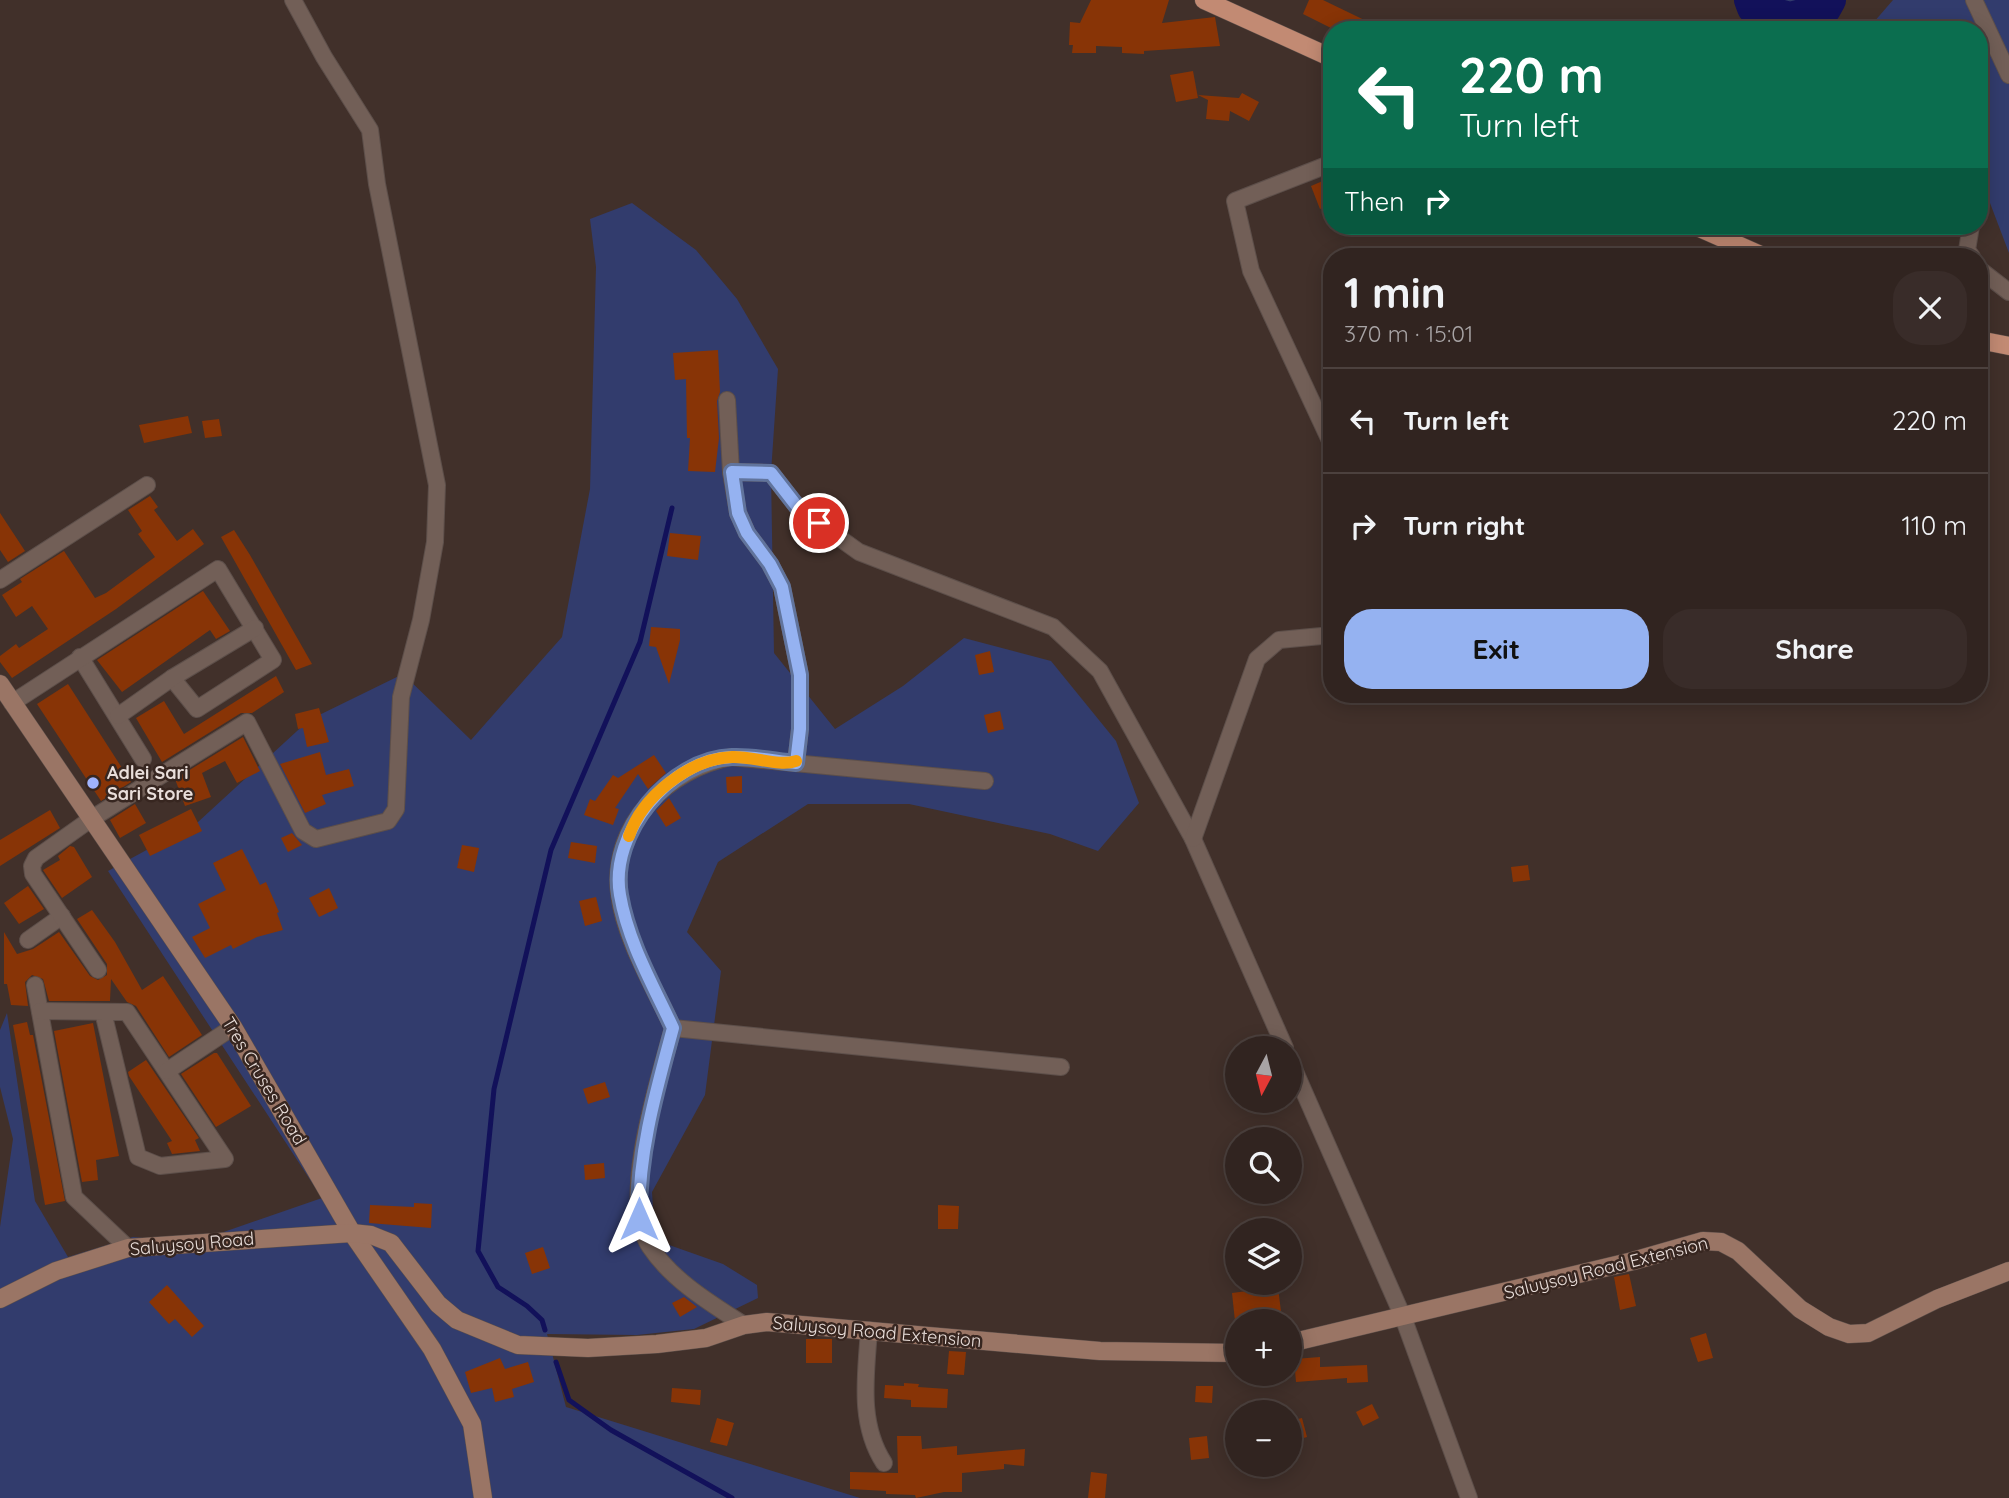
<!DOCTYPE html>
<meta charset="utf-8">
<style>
:root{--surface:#312420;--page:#392c29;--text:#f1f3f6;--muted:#a8a4a5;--line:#4c413e;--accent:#95b2f1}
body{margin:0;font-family:Quicksand,sans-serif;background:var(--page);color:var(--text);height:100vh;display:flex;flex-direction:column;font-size:26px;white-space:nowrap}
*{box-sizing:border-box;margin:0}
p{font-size:23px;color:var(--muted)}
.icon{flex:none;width:38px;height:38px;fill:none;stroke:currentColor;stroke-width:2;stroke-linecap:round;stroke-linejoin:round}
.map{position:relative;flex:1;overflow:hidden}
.drawer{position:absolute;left:1323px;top:248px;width:665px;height:455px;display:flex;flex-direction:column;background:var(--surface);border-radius:28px;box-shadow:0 4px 18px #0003,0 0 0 2px var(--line)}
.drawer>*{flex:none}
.banner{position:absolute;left:1323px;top:21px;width:665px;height:214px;border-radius:28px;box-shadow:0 4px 18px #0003,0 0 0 2px var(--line);background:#0b6e4f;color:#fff;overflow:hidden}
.needle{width:46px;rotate:187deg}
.fabs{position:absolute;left:1225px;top:1036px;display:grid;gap:14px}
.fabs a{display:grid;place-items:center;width:77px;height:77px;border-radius:50%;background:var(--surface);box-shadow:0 4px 18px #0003,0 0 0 2px var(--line);font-size:35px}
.pin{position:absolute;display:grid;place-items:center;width:60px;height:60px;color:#fff;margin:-30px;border:4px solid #fff;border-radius:50%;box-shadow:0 2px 7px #0007}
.me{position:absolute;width:77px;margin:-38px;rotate:0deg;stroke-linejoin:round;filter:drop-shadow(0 0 5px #0008)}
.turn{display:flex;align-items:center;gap:24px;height:147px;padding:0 21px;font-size:32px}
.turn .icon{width:91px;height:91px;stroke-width:2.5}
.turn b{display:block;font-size:49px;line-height:60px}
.then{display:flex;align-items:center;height:66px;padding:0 21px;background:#0003;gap:14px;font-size:26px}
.round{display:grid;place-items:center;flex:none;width:74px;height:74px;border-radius:28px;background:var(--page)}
.head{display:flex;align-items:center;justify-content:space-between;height:119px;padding:0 21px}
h1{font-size:42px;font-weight:700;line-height:52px}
.primary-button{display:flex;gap:14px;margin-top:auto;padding:14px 21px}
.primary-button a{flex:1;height:80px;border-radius:28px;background:var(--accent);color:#111;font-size:28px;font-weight:700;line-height:80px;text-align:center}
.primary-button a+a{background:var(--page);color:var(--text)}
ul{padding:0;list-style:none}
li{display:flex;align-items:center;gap:21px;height:105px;padding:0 21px;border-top:2px solid var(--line)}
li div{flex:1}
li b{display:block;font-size:26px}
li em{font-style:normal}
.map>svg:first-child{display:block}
.green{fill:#323c6d}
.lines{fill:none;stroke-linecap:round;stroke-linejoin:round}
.stream{stroke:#12115a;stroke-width:5}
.river{stroke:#12115a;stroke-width:32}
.building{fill:#883406}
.street-casing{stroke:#5d4f4a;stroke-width:18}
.secondary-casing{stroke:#5d4f4a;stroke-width:19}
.primary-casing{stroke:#5d4f4a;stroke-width:19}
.street{stroke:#725f57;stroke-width:16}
.secondary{stroke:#9a7565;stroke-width:18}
.primary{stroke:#c28a73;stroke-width:18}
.route-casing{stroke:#61749d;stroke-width:18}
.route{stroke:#95b2f1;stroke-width:12}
.slow{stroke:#f59e0b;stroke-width:12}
.poi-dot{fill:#a0b3fd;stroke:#372620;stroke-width:2.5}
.labels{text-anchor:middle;stroke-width:5;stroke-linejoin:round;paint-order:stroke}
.poi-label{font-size:18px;font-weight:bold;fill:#e9deda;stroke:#372620;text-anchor:start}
.street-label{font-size:18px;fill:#e9deda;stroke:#372620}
</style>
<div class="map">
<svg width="2009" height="1498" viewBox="0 0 2009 1498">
<rect width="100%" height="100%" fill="#41302a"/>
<!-- green -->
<g class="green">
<path d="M1750,0h80l-5,9 -35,9 -37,-10z"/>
<path d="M1893,0h116v253l-30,-79v-144h-112z"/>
<path d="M632,203l64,47 41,49 41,70 -7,104 3,180 61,76 68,-43 61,-48 87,23 65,80 23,62 -41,48 -48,-17 -141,-30h-101l-90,58 -31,70 34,39 -16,124 -53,97 3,48 68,24 34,21 1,13 -64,31 -57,6 -90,-1 19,73 294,91h-860v-271l13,-88 -13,-52v-57l7,-17 28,188 33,56 65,-20 59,6 130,-45 -214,-327 90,-49 111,-102 94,-46 68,66 91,-103 28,-148 6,-222 -6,-48z"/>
</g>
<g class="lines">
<!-- stream -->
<g class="stream">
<path d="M545,1330l-3,-10 -15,-14 -29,-19 -20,-36 16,-162 57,-239 89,-208 32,-134"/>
<path d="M556,1362l13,38 42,30 121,68"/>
</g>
<!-- river -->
<path class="river" d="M1750,0l3,8 37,10 35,-9 5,-9"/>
</g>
<!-- building -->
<g class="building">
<path d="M1091,0h78l-7,23 53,-6 5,29 -76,5v3l-22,-1v-6l-26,-1v7h-24l1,-8h-4l1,-23 10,1z"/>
<path d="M1309,0h14l62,30h-50l-32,-16z"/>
<path d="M1193,71l5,27 -22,4 -6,-27z"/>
<path d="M1242,93l17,9 -10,19 -19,-10 -1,10 -23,-2 2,-19 -10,-5 41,3z"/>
<path d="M1332,177v27l-12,5 -9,-23z"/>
<path d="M718,350l2,42 -3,9 2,37 -4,34 -27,-1 2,-33h-3l-1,-59 -11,1 -2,-27z"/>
<path d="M188,416l4,17 -48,10 -5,-18z"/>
<path d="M219,419l3,17 -17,2 -3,-17z"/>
<path d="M150,496l8,11 -4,3 23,31 16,-12 11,15 -88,65 -104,69 -12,-16v-6l16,-12 3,4 29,-19 -16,-23 -16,11 -14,-22 20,-13 -2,-3 44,-28 31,47 11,-5 49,-36 -17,-23 4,-3 -14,-21z"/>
<path d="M0,513l25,38 -17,11 -8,-12z"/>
<path d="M234,530l16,25 62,109 -16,6 -75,-133z"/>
<path d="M670,533l31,3 -3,24 -31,-4z"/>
<path d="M203,591l27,40 -14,8 -6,-9 -88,62 -25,-32z"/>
<path d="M651,627l29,2v11l-11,44 -13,-37 -7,-1z"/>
<path d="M990,651l4,21 -15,3 -4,-20z"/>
<path d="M276,676l8,16 -32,21h-11l-79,49 -26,-44 28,-17 20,33z"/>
<path d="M68,684l63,98 -30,19 -64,-97z"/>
<path d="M319,708l10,34 -22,5 -4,-19 -5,1 -3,-15z"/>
<path d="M1000,711l4,18 -16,4 -4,-18z"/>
<path d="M243,737l17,34 -23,12 -12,-22 -23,12 9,24 -26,9 -10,-27z"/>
<path d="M320,752l6,23 23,-6 5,17 -32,9 4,9 -21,9 -25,-49z"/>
<path d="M654,755l12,18 -18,16 -10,-15 -23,34 4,1 -6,16 -29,-10 6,-16 5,2 18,-26 5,3z"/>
<path d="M742,776v17h-15l-1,-16z"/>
<path d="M669,798l12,20 -15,9 -10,-16z"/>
<path d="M135,804l11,19 -26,15 -10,-18z"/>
<path d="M191,809l11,22 -52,25 -11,-21z"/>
<path d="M50,810l10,18 -60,38v-26z"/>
<path d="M292,833l10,12 -14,7 -7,-14z"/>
<path d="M571,842l26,4 -2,17 -27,-5z"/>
<path d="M462,845l17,3 -5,24 -17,-4z"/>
<path d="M70,846l4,1 18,30 -30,21 -19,-28 17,-10 -2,-4z"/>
<path d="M242,849l18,36 6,-3 13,30 -2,1 6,17 -26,7 -24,12 -2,-4 -26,13 -13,-21 18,-9 -12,-24 28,-14 -13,-27z"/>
<path d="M1528,865l2,15 -17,2 -2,-15z"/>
<path d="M28,886l16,23 -25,15 -15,-21z"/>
<path d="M329,888l9,20 -19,9 -10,-19z"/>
<path d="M596,897l6,24 -17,5 -6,-25z"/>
<path d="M92,910l23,32 27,48 21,-14 39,59 -33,22 -33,-51 -9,-4 -16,-23 -1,22h-61l-6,-22 -11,-4 -7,7 3,24 -17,-1 -4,-21h-3v-52l13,22 16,-5 26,-17 31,44 8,4 9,-5v-11l-30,-45z"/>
<path d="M27,1022l3,13h3l32,166 -20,4 -32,-180z"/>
<path d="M93,1023l26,133 -23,4 2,20 -16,2 -28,-151z"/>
<path d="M214,1053h3l34,53 -35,21 -35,-53z"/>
<path d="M146,1060l53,78 -4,2 5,11 -28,3 -5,-11 5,-2 -43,-65 -1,-4z"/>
<path d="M605,1082l5,15 -22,7 -5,-15z"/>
<path d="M604,1163l1,15 -20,2 -1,-15z"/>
<path d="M414,1203l18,1 -1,24 -62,-5 1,-18 44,2z"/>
<path d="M938,1205l21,1 -1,23h-20z"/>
<path d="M543,1247l7,21 -18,6 -7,-21z"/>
<path d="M1629,1274l7,32 -16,4 -6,-33z"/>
<path d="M167,1285l37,41 -12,11 -17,-18 -6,5 -20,-22z"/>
<path d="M1278,1287l4,33 -47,1 -3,-28z"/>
<path d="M684,1297l13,10 -17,10 -8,-14z"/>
<path d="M1706,1333l7,25 -15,4 -8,-24z"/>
<rect x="806" y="1339" width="26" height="24"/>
<path d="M949,1351l17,1 -2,23 -17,-1z"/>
<path d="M1320,1357v10l47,-2 1,17 -21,1v-5l-51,4 -2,-23z"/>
<path d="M500,1358l5,11 23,-7 6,20 -22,7 2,8 -19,5 -3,-14 -21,5 -6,-21z"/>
<path d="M904,1383l15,1 -1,3 30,2 -1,19 -36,-1v-7l-27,-2 1,-13 19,1z"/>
<path d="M1196,1386h17l-1,17 -17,-1z"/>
<path d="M672,1388l29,2 -1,15 -29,-3z"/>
<path d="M1372,1404l7,14 -16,8 -7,-14z"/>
<path d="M717,1418l17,5 -7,23 -17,-4z"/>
<path d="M1302,1418l5,19 -17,5v-21z"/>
<path d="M897,1436h24l1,13 35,-3v9l68,-6 -1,17 -20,-2v5l-42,4v19h-18l-28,6 -1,-3 -29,-1v-3l-36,-2v-17l48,1z"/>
<path d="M1207,1436l2,22 -18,2 -2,-22z"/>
<path d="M1091,1472l16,2 -2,24h-17z"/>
</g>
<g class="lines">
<!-- street casing -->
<g class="street-casing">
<g id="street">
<path d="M1974,0l35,75"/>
<path d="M1332,163l-97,38 16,70 81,174"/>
<path d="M1971,226l-4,24 5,7"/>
<path d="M1979,269l30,23"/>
<path d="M727,400l4,72 7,41 9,20 23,31 12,23 18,88v54l-4,34"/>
<path d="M731,472l40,1 28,36 60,43 194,75 47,44 93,168 92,209"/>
<path d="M0,580l147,-95"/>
<path d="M80,657l63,102"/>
<path d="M12,703l206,-134 55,91 -76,49 -25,-31"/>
<path d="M118,716l54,-38 83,-50"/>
<path d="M1193,839l64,-180 22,-19 53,-5"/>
<path d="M28,940l34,-24"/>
<path d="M98,970l-65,-96 -1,-8 4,-8 55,-39 156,-97 56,109 13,8 72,-18 8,-12 5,-112 20,-77 14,-78 2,-57 -60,-301 -7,-54 -46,-73 -31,-57"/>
<path d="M35,985l39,212 54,51"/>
<path d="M40,1011l87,1 98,147 -65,7 -22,-9 -35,-145"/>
<path d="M673,1028l388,39"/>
<path d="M1290,1060l113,257 66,181"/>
<path d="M167,1071l66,-44"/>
<path d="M744,1325c-34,-22 -71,-44 -94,-78 -31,-46 9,-168 23,-219 -19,-41 -49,-90 -54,-135 -8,-70 49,-123 112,-136l254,24"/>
<path d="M869,1330c-3,45 -11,93 15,133"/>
</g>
</g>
<!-- secondary casing -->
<g class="secondary-casing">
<g id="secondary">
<path d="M0,684l233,343 119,206 80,116 40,75 11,74"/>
<path d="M0,1299l56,-28 72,-23 224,-15 19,2 20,8 47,61 19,16 61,25 70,3 69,-4 49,-6 38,-13 23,-3 333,29 137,2"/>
<path d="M1290,1343l343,-82 70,-20 18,1 17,9 62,58 29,18 20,7 19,-1 69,-34 72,-28"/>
</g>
</g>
<!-- primary casing -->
<g class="primary-casing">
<g id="primary">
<path d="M1204,0l128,58"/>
<path d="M1695,226l70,31"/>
<path d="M1979,340l30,6"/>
</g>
</g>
<!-- street -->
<use href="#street" class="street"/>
<!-- secondary -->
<use href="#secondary" class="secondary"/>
<!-- primary -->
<use href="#primary" class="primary"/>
</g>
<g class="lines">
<!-- route casing -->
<g class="route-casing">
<path id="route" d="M639,1219c-1,-66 17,-128 34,-191 -20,-43 -45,-86 -53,-133 -11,-62 50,-136 112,-138 21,-1 43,4 64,6l4,-34v-54l-18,-88 -12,-23 -23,-31 -9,-20 -6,-41 39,1 28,36 20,14"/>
</g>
<!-- route -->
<use href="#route" class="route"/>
<!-- slow -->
<path class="slow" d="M629,836c13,-39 60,-77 103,-79 20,-1 48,10 64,4"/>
</g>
<!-- markers -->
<circle class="poi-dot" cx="93" cy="783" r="7"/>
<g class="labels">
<!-- poi labels -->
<g class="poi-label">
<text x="107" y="779">Adlei Sari<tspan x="107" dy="21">Sari Store</tspan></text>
</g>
<!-- street labels -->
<g class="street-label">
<text transform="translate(264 1081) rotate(59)" y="6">Tres Cruses Road</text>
<text transform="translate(192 1244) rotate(-5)" y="6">Saluysoy Road</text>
<text transform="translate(1606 1268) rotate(-14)" y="6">Saluysoy Road Extension</text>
<text transform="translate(877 1332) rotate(5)" y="6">Saluysoy Road Extension</text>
</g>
</g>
</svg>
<div class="fabs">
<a><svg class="needle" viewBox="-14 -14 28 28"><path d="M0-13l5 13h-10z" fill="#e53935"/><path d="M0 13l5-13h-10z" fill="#a8a4a5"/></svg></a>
<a><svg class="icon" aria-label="search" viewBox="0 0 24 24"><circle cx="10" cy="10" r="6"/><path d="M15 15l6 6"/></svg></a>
<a><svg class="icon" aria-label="layers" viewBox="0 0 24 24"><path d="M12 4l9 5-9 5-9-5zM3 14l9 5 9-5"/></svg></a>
<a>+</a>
<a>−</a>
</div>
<div class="pin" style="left:819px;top:523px;background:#d93025"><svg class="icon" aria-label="arrive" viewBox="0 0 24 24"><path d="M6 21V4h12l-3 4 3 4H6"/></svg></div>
<svg class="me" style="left:639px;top:1219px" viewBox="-20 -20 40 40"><path d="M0-17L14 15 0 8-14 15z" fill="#95b2f1" stroke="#fff" stroke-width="4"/></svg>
<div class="banner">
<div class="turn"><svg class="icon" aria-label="left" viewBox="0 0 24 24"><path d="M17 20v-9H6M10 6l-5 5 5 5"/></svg><div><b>220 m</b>Turn left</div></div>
<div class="then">Then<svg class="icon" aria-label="right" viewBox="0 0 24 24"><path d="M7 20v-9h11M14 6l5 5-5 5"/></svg></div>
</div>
<section class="drawer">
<div class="head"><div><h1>1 min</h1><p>370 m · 15:01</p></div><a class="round"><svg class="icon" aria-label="close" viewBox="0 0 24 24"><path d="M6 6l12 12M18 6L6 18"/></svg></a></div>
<ul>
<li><svg class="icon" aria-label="left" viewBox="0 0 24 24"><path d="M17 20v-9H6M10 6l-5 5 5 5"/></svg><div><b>Turn left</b></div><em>220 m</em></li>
<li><svg class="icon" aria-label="right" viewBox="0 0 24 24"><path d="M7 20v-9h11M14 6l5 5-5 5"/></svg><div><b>Turn right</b></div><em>110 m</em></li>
</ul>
<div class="primary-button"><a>Exit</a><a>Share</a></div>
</section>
</div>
